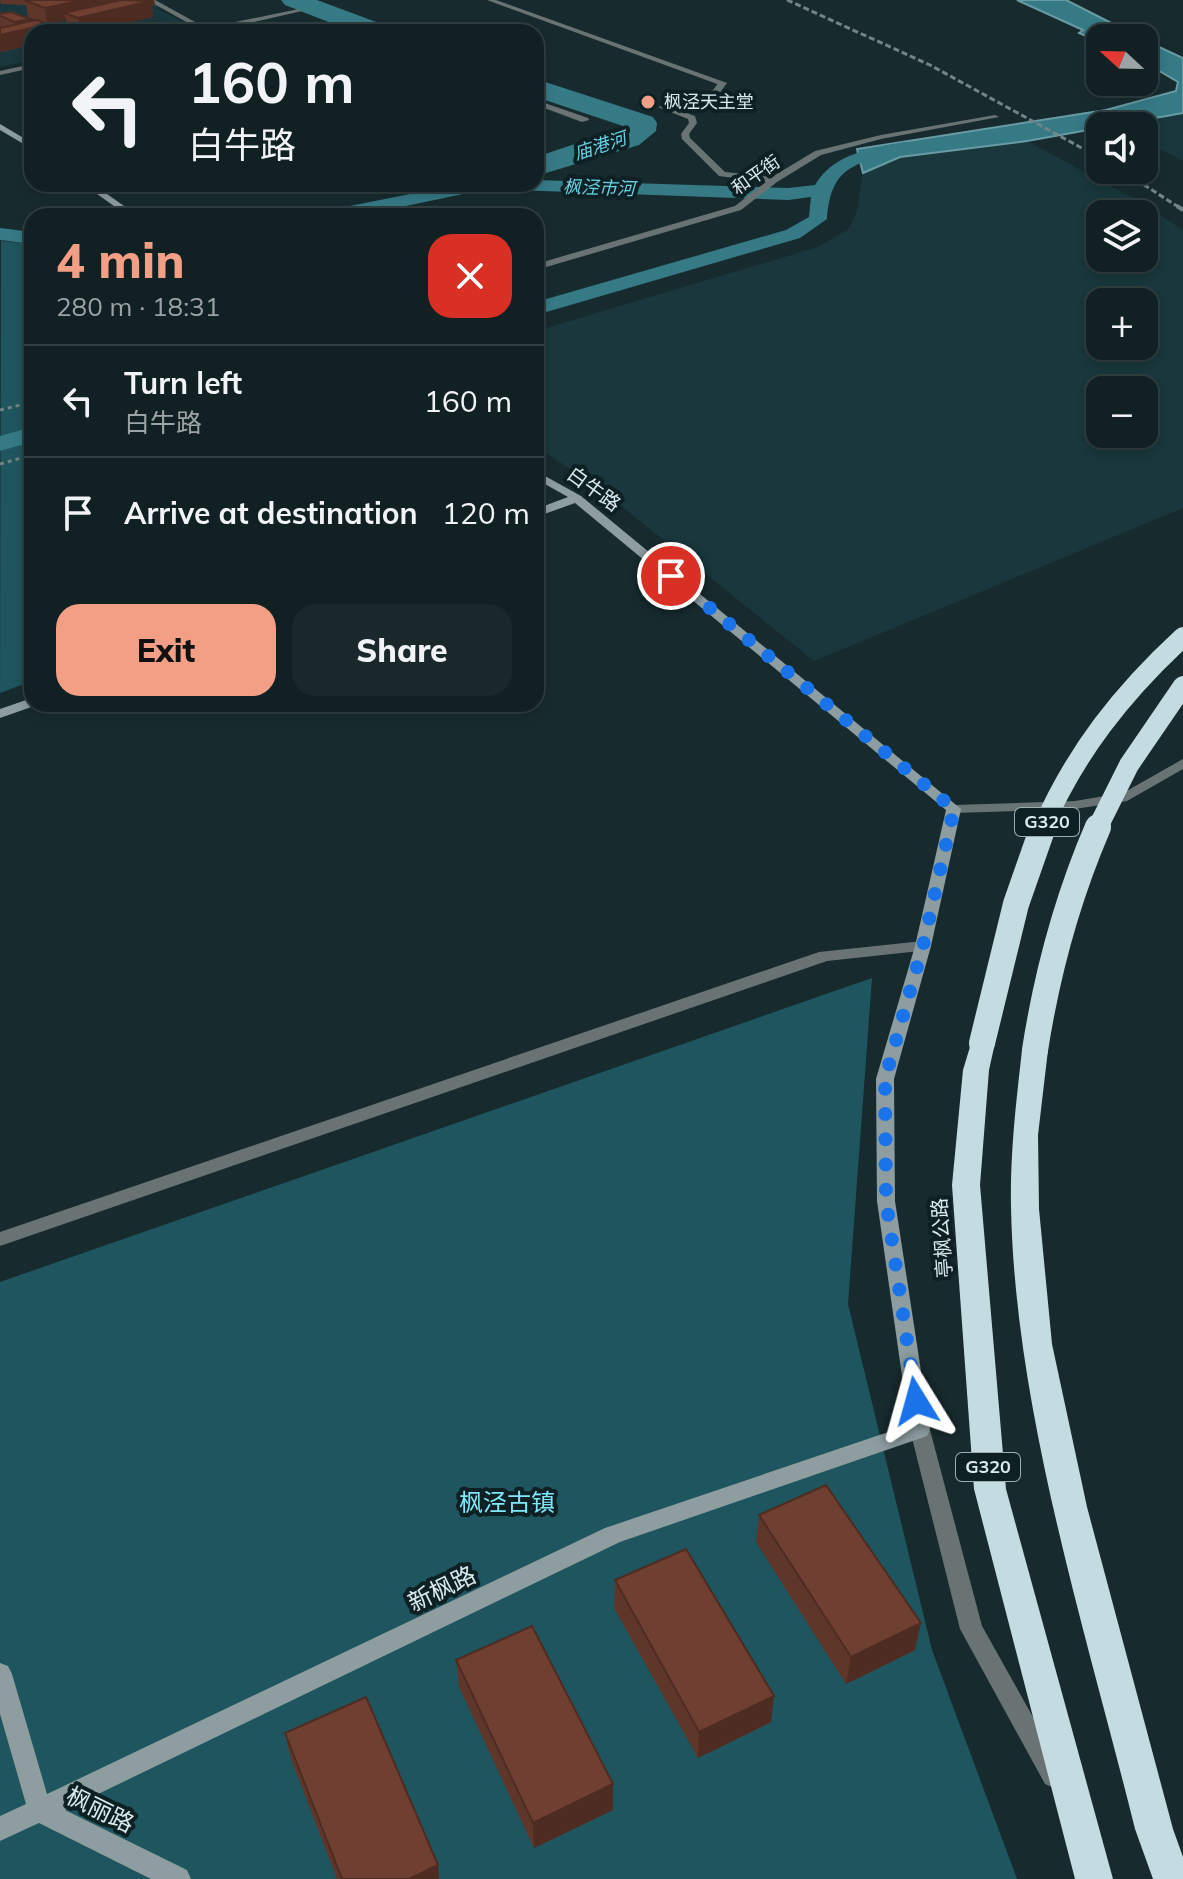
<!DOCTYPE html>
<meta charset="utf-8">
<style>
:root{--surface:#112023;--page:#1a282b;--text:#f1f3f6;--muted:#9ca3a6;--line:#303e41;--accent:#f39f85}
body{margin:0;font-family:Mulish,"Noto Sans SC",sans-serif;background:var(--page);color:var(--text);height:100vh;display:flex;flex-direction:column;font-size:30px;white-space:nowrap}
*{box-sizing:border-box;margin:0}
p{font-size:26px;color:var(--muted)}
.icon{flex:none;width:44px;height:44px;fill:none;stroke:currentColor;stroke-width:2;stroke-linecap:round;stroke-linejoin:round}
.map{position:relative;flex:1;overflow:hidden}
.panel{position:absolute;left:24px;top:208px;width:520px;height:504px;display:flex;flex-direction:column;background:var(--surface);border-radius:24px;box-shadow:0 4px 12px #0003,0 0 0 2px var(--line)}
.panel>*{flex:none}
.top-card{position:absolute;left:24px;top:24px;width:520px;height:168px;border-radius:24px;box-shadow:0 4px 12px #0003,0 0 0 2px var(--line);background:#112023;color:var(--text);overflow:hidden}
.needle{width:52px;rotate:292deg}
.fabs{position:absolute;left:1086px;top:24px;display:grid;gap:16px}
.fabs a{display:grid;place-items:center;width:72px;height:72px;border-radius:16px;background:var(--surface);box-shadow:0 4px 12px #0003,0 0 0 2px var(--line);font-size:40px}
.pin{position:absolute;display:grid;place-items:center;width:68px;height:68px;color:#fff;margin:-34px;border:4px solid #fff;border-radius:50%;box-shadow:0 2px 8px #0007}
.me{position:absolute;width:88px;margin:-44px;rotate:352deg;stroke-linejoin:round;filter:drop-shadow(0 0 6px #0008)}
.turn{display:flex;align-items:center;gap:28px;height:168px;padding:0 32px;font-size:36px}
.turn .icon{width:104px;height:104px;stroke-width:2.5}
.turn b{display:block;font-size:56px;line-height:68px}
.round{display:grid;place-items:center;flex:none;width:84px;height:84px;border-radius:24px;background:var(--page)}
.summary{display:flex;align-items:center;justify-content:space-between;height:136px;padding:0 32px}
h1{font-size:48px;font-weight:800;line-height:60px;color:var(--accent)}
.action{display:flex;gap:16px;margin-top:auto;padding:16px 32px}
.action a{flex:1;height:92px;border-radius:24px;background:var(--accent);color:#111;font-size:32px;font-weight:800;line-height:92px;text-align:center}
.action a+a{background:var(--page);color:var(--text)}
ul{padding:0;list-style:none}
li{display:flex;align-items:center;gap:24px;height:112px;padding:0 32px;border-top:2px solid var(--line)}
li div{flex:1}
li b{display:block;font-size:30px}
li em{font-style:normal}
.map>svg:first-child{display:block}
.built{fill:#19373c;fill-rule:evenodd}
.green{fill:#1f555e}
.water{fill:#367a86;stroke:#689ba4;stroke-width:2}
.lines{fill:none;stroke-linecap:round;stroke-linejoin:round}
.canal{fill:#367a86;fill-rule:evenodd}
.river{fill:#367a86;fill-rule:evenodd}
.path{stroke:#718185;stroke-width:3;stroke-dasharray:4 4;stroke-linecap:butt}
.lane{fill:#697374;fill-rule:evenodd}
.street{fill:#697374;fill-rule:evenodd}
.secondary{fill:#8d9da0;fill-rule:evenodd}
.highway{fill:#c4dce1;fill-rule:evenodd}
.rail-far1{stroke:#738487;stroke-width:3;stroke-dasharray:6 3;stroke-linecap:butt}
.rail{stroke:#738487;stroke-width:4;stroke-dasharray:8 4;stroke-linecap:butt}
.highway-bridge-far1{stroke:#c4dce1;stroke-width:20}
.highway-bridge{stroke:#c4dce1;stroke-width:26}
.wall{fill:#5f362a}
.shaded-wall{fill:#4e2c22}
.building{fill:#6f3f31;stroke:#4e2c22;stroke-width:2}
.route{stroke:#1a73e8;stroke-width:14;stroke-dasharray:0 25.2}
.poi-dot{fill:#f39f85;stroke:#0d2125;stroke-width:3}
.labels{text-anchor:middle;stroke-width:8;stroke-linejoin:round;paint-order:stroke}
.far-poi-label{font-size:18px;fill:#dce9eb;stroke:#0d2125;text-anchor:start}
.far-water-label{font-size:18px;font-style:italic;fill:#68d2e4;stroke:#0d2125}
.far-street-label{font-size:18px;fill:#dce9eb;stroke:#0d2125}
.shield{fill:#0d2125;stroke:#9eadb0;stroke-width:2}
.shield-label{font-size:18px;font-weight:bold;fill:#dce9eb}
.street-label{font-size:20px;fill:#dce9eb;stroke:#0d2125}
.near-park-label{font-size:24px;fill:#7ee7fa;stroke:#0d2125}
.near-street-label{font-size:24px;fill:#dce9eb;stroke:#0d2125}
</style>
<div class="map">
<svg width="1183" height="1879" viewBox="0 0 1183 1879">
<rect width="100%" height="100%" fill="#172b2f"/>
<!-- built -->
<g class="built">
<path d="M0,0h152l14,4 -11,4 39,18 -28,6h-134v28l-32,7z"/>
<path d="M1183,113v48l-39,-20v-15h-27l-2,-3z"/>
<path d="M1027,141l106,57 50,32v278l-369,153 -220,-177 -58,-37v-116l282,-84 31,-18 8,-18 6,-38 37,-16zM1100,214h44v44h-44zM1100,302h44v44h-44zM1100,390h44v44h-44z"/>
</g>
<!-- green -->
<g class="green">
<path d="M1,241l31,3v437l-32,12z"/>
<path d="M872,978l-24,326 84,346 85,229h-1017v-597z"/>
</g>
<!-- water -->
<g class="water">
<path d="M1017,0h49l75,38h-41v4l-21,-9 4,-3z"/>
<path d="M1144,40l39,18v55l-156,28 -127,16 -37,16 -6,-24 249,-39 70,-19 2,-9 -34,-20z"/>
</g>
<g class="lines">
<!-- canal -->
<g class="canal">
<path d="M904,142l6,1 3,4 -3,4c-48,12 -79,9 -83,68l-27,19 -264,77v-13l250,-72 23,-13 2,-20 -23,3 -301,-11 -129,27h-37l9,-6 130,-26h76v-4l252,8 27,-3c18,-31 56,-37 89,-43z"/>
<path d="M0,228l32,4v12l-32,-4z"/>
<path d="M32,427v15l-32,9v-15z"/>
</g>
<!-- river -->
<g class="river">
<path d="M281,0h36l70,26 4,6h-37l-69,-27z"/>
<path d="M536,79l117,38 4,6 -1,8 -17,14 -103,31v-19l90,-30 -90,-30z"/>
</g>
<!-- path -->
<g class="path">
<path d="M0,410l32,-8"/>
<path d="M0,464l32,-9"/>
</g>
<!-- lane -->
<g class="lane">
<path d="M487,0h9l231,83 -7,2z"/>
<path d="M920,1421l7,3 3,6 52,196 84,150 -3,8 -9,4 -9,-4 -85,-155 -50,-199 3,-6z"/>
</g>
<!-- street -->
<g class="street">
<path d="M147,0h8l51,28 93,-19 3,2 -92,21h-18l7,-3z"/>
<path d="M32,64v4l-32,7v-4z"/>
<path d="M720,81l7,2 -8,11 -49,13 25,9 2,7 -8,11 1,4 35,34 47,5 43,-26 66,-16 114,-20 4,2 -118,22 -60,16 -44,27 -36,28 -205,60v-6l199,-58 31,-24 -47,-6 -37,-37 -1,-5 8,-11 -1,-4 -30,-12 55,-17z"/>
<path d="M536,100l52,18 1,2 -7,2 -46,-17z"/>
<path d="M1183,759v10l-56,32 -52,8 -121,4 -7,-4 7,-4 121,-4 48,-8z"/>
<path d="M923,941l6,1 2,4 -2,4 -102,11 -827,285v-14l819,-280z"/>
</g>
<!-- secondary -->
<g class="secondary">
<path d="M0,124l32,19v6l-32,-19z"/>
<path d="M83,184h10l45,32h-10z"/>
<path d="M536,471l45,25 380,313 -30,137 -37,133 1,122 35,229 -3,6 -307,106 -555,268 122,60 4,9h-40l-112,-56 -39,18v-25l26,-12 -26,-90v-51l8,3 4,8 35,120 558,-266 304,-103 -32,-224 -1,-122 39,-133 31,-136 -371,-307 -39,14v-8l32,-12 -32,-18z"/>
<path d="M32,698v6l5,1 -37,13v-9z"/>
</g>
<!-- highway -->
<g class="highway">
<path d="M982,1034l9,3 4,6 -6,27 -9,115 26,304 107,390h-38l-101,-390 -22,-304 11,-115 10,-33z"/>
<path d="M1035,1041l9,3 4,6 -10,85 1,74 13,135 35,163 86,322 10,28v22h-30l-18,-50c-49,-198 -120,-418 -124,-622 -1,-53 5,-104 11,-157l4,-6z"/>
</g>
<!-- rail-far1 -->
<g class="rail-far1">
<path d="M787,0l143,65 170,93"/>
<path d="M1121,170l59,38"/>
</g>
<!-- rail -->
<path class="rail" d="M1177,206l6,4"/>
<!-- highway-bridge-far1 -->
<g class="highway-bridge-far1">
<path d="M1042,829c33,-76 80,-136 141,-192"/>
<path d="M1097,829l32,-64 54,-79"/>
</g>
<!-- highway-bridge -->
<g class="highway-bridge">
<path d="M982,1043l34,-139 27,-77"/>
<path d="M1035,1050c12,-77 32,-151 63,-223"/>
</g>
</g>
<!-- wall -->
<g class="wall">
<path d="M0,0h154l1,5 -3,1 1,11 -63,15h-16l-7,-2 -1,-10 -18,4 -16,8v13l-32,7v-41l2,3 28,5v2l5,-1 -7,-3 -2,-12 -25,-1z"/>
<path d="M759,1515l156,135 -69,34 -90,-142z"/>
<path d="M615,1580l156,142 -73,36 -84,-150z"/>
<path d="M456,1660l157,150 -79,38 -75,-161z"/>
<path d="M285,1733l154,146h-102l-46,-120z"/>
</g>
<!-- shaded-wall -->
<g class="shaded-wall">
<path d="M63,0h91l1,5 -3,1 1,11 -63,15h-10l-2,-14 -14,-5 2,7 -18,4 1,8h-17v13l-32,7v-17l17,-4 -2,-9 15,-3 2,9 15,-4 -2,-16z"/>
<path d="M921,1623l-6,27 -69,34 5,-27z"/>
<path d="M774,1696l-3,26 -73,36 1,-26z"/>
<path d="M613,1784v26l-79,38 -1,-25z"/>
<path d="M438,1865l1,14h-30z"/>
</g>
<!-- building -->
<g class="building">
<path d="M31,0h51l-37,8 -19,-7z"/>
<path d="M121,0l30,1 -73,17 -14,-5z"/>
<path d="M11,12l19,7 -15,3 -15,-6v-2z"/>
<path d="M36,20l12,4 -48,11v-7z"/>
<path d="M826,1485l95,138 -70,34 -92,-142z"/>
<path d="M686,1549l88,147 -75,36 -84,-152z"/>
<path d="M532,1626l81,158 -80,39 -77,-163z"/>
<path d="M366,1697l72,168 -29,14h-67l-57,-146z"/>
</g>
<g class="lines">
<!-- route -->
<path class="route" d="M671,576l283,233 -31,137 -38,133 1,122 30,200"/>
</g>
<!-- markers -->
<circle class="poi-dot" cx="648" cy="102" r="8"/>
<g class="labels">
<!-- far-poi labels -->
<g class="far-poi-label">
<text x="664" y="108">枫泾天主堂</text>
</g>
<!-- far-water labels -->
<g class="far-water-label">
<text transform="translate(600 146) rotate(-18)" y="6">庙港河</text>
<text transform="translate(599 188) rotate(2)" y="6">枫泾市河</text>
</g>
<!-- far-street labels -->
<g class="far-street-label">
<text transform="translate(756 175) rotate(-35)" y="6">和平街</text>
</g>
<!-- shield labels -->
<g class="shield">
<rect x="1015" y="808" width="64" height="28" rx="6"/>
<rect x="956" y="1453" width="64" height="28" rx="6"/>
</g>
<g class="shield-label">
<text x="1047" y="828">G320</text>
<text x="988" y="1473">G320</text>
</g>
<!-- street labels -->
<g class="street-label">
<text transform="translate(594 489) rotate(36)" y="7">白牛路</text>
<text transform="translate(942 1238) rotate(-94)" y="7">亭枫公路</text>
</g>
<!-- near-park labels -->
<g class="near-park-label">
<text x="507" y="1511">枫泾古镇</text>
</g>
<!-- near-street labels -->
<g class="near-street-label">
<text transform="translate(442 1589) rotate(-26)" y="8">新枫路</text>
<text transform="translate(100 1810) rotate(26)" y="8">枫丽路</text>
</g>
</g>
</svg>
<div class="fabs">
<a><svg class="needle" viewBox="-14 -14 28 28"><path d="M0-13l5 13h-10z" fill="#e53935"/><path d="M0 13l5-13h-10z" fill="#9ca3a6"/></svg></a>
<a><svg class="icon" aria-label="sound" viewBox="0 0 24 24"><path d="M4 9h4l5-4v14l-5-4H4zM17 9q2 3 0 6"/></svg></a>
<a><svg class="icon" aria-label="layers" viewBox="0 0 24 24"><path d="M12 4l9 5-9 5-9-5zM3 14l9 5 9-5"/></svg></a>
<a>+</a>
<a>−</a>
</div>
<div class="pin" style="left:671px;top:576px;background:#d93025"><svg class="icon" aria-label="arrive" viewBox="0 0 24 24"><path d="M6 21V4h12l-3 4 3 4H6"/></svg></div>
<svg class="me" style="left:916px;top:1401px" viewBox="-20 -20 40 40"><path d="M0-17L14 15 0 8-14 15z" fill="#1a73e8" stroke="#fff" stroke-width="4"/></svg>
<div class="top-card">
<div class="turn"><svg class="icon" aria-label="left" viewBox="0 0 24 24"><path d="M17 20v-9H6M10 6l-5 5 5 5"/></svg><div><b>160 m</b>白牛路</div></div>
</div>
<section class="panel">
<div class="summary"><div><h1>4 min</h1><p>280 m · 18:31</p></div><a class="round" style="background:#d93025;color:#fff"><svg class="icon" aria-label="close" viewBox="0 0 24 24"><path d="M6 6l12 12M18 6L6 18"/></svg></a></div>
<ul>
<li><svg class="icon" aria-label="left" viewBox="0 0 24 24"><path d="M17 20v-9H6M10 6l-5 5 5 5"/></svg><div><b>Turn left</b><p>白牛路</p></div><em>160 m</em></li>
<li><svg class="icon" aria-label="arrive" viewBox="0 0 24 24"><path d="M6 21V4h12l-3 4 3 4H6"/></svg><div><b>Arrive at destination</b></div><em>120 m</em></li>
</ul>
<div class="action"><a>Exit</a><a>Share</a></div>
</section>
</div>
